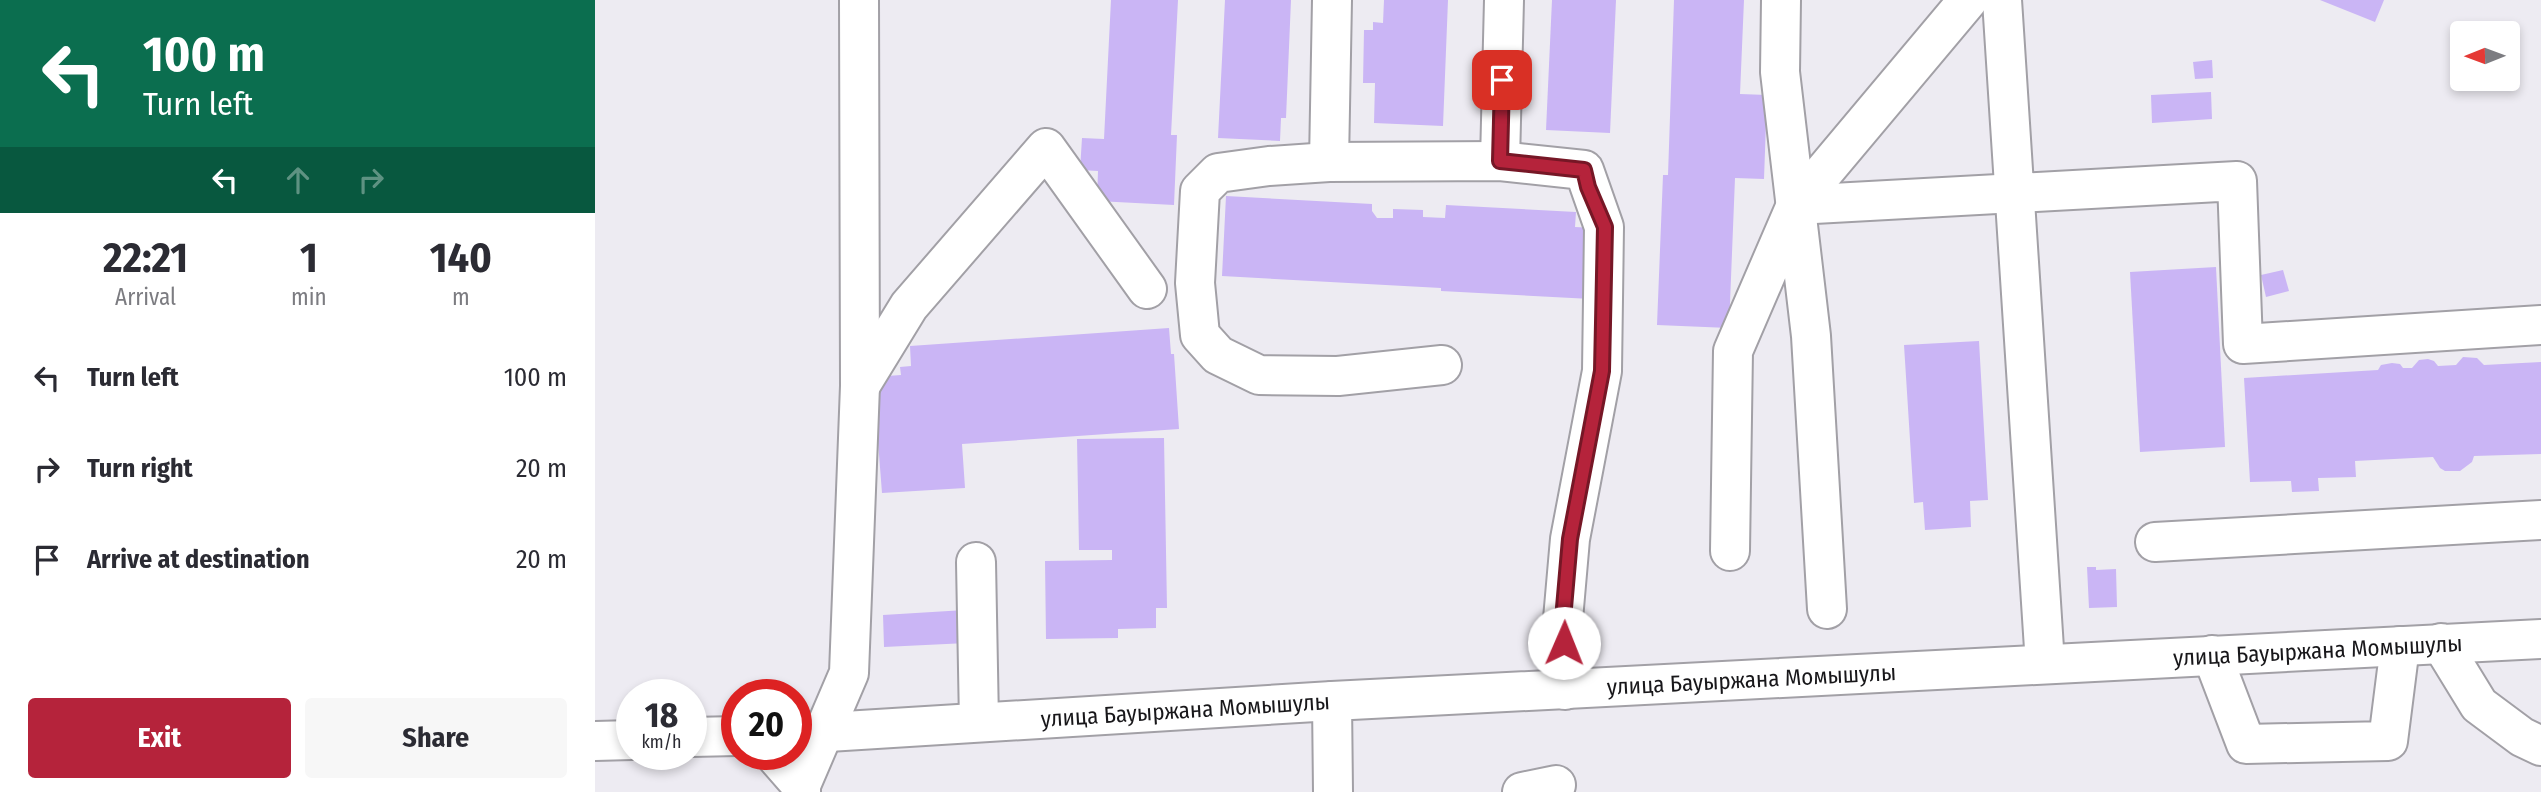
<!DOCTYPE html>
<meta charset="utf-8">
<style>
:root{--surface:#fff;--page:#f7f7f7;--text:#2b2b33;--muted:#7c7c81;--accent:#b5233b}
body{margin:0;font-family:"Fira Sans Condensed",sans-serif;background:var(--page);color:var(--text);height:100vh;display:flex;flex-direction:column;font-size:26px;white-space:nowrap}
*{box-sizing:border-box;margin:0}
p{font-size:23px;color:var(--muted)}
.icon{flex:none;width:38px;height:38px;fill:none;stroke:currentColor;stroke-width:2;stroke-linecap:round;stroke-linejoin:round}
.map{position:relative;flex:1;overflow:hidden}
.side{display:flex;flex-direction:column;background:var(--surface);width:595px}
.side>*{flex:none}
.hud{background:#0b6e4f;color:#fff;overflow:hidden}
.needle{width:46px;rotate:269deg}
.buttons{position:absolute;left:1855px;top:21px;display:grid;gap:14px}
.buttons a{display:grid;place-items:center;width:70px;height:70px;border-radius:7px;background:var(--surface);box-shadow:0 4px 10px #0003;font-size:35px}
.speed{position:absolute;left:21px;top:679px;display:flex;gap:14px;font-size:35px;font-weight:700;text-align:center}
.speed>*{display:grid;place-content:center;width:91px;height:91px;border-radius:50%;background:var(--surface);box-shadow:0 4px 10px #0003;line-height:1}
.speed small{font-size:18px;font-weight:400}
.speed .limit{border:10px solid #d22;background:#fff;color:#111}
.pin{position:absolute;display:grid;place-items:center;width:60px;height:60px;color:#fff;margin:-30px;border-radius:14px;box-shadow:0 4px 10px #0006}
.me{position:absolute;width:77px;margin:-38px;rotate:1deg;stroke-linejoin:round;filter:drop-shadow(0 0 5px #0008)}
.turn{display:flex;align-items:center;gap:24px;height:147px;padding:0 28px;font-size:32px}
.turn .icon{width:91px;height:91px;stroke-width:2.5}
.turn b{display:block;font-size:49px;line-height:60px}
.lanes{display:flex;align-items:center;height:66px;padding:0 28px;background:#0003;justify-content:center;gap:35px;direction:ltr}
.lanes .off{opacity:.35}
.eta{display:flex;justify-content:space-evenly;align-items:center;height:119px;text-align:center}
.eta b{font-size:42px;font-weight:700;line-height:49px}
.button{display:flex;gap:14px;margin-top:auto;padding:14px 28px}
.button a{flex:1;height:80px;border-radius:7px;background:var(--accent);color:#fff;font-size:28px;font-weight:700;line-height:80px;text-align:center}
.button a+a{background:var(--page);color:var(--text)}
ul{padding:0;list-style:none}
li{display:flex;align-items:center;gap:21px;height:91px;padding:0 28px}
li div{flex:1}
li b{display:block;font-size:26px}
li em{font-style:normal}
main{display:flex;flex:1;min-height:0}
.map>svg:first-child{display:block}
.building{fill:#cab5f5}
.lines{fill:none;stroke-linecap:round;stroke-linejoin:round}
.minor-casing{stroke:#a2a0a6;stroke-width:42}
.minor{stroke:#fff;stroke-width:38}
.route-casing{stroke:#761726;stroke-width:18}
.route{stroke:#b5233b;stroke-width:12}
.labels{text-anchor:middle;stroke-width:5;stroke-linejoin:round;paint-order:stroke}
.street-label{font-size:23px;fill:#18171a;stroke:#edebf2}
</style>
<main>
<section class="side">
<div class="hud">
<div class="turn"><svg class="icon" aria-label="left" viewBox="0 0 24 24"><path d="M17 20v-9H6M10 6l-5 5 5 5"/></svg><div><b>100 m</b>Turn left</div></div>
<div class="lanes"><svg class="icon" aria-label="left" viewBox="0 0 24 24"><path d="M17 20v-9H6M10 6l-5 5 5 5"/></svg><svg class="icon off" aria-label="ahead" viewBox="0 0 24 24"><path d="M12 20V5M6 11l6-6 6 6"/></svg><svg class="icon off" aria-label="right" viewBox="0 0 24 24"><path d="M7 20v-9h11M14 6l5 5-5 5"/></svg></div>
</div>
<div class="eta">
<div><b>22:21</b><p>Arrival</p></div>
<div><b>1</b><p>min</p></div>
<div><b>140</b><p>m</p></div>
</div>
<ul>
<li><svg class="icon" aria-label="left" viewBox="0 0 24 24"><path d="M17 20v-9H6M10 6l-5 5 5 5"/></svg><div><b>Turn left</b></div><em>100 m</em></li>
<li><svg class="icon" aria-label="right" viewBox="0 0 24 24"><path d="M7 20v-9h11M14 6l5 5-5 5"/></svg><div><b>Turn right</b></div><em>20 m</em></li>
<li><svg class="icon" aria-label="arrive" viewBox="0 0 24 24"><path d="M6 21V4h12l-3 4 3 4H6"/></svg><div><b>Arrive at destination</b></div><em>20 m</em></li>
</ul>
<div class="button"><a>Exit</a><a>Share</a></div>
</section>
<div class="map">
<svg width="1946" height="792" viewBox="0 0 1946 792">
<rect width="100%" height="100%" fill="#edebf2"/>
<!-- building -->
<g class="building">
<path d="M516,0h67l-7,135h6l-3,70 -77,-4 1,-30 -18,-1 2,-32 22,1z"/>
<path d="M630,0h66l-5,118h-5l-1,23 -62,-3z"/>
<path d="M789,0h64l-5,126 -69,-3 1,-40h-12l1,-53h9v-8l10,1z"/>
<path d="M957,0h64l-6,133 -64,-3z"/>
<path d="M1079,0h70l-4,94 27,1 -3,84 -29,-1 -6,150 -72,-3 6,-150h5z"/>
<path d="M1725,0h64l-9,22z"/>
<path d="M1617,60l1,18 -18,1 -2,-17z"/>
<path d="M1616,92l1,27 -60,4 -1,-28z"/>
<path d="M631,196l146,8v7l5,7h16v-9l30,1v7l22,1 1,-13 130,7 -1,15 20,1 -4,71 -150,-8v-3l-219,-12z"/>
<path d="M1621,267l9,180 -85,5 -10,-180z"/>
<path d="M1688,270l6,21 -23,6 -5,-22z"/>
<path d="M574,328l2,26h3l5,75 -217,15 3,44 -83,5 -9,-116 28,-2 -1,-8 11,-1 -1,-20z"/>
<path d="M1384,341l9,159 -18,1 1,26 -46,3 -2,-28 -9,1 -10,-158z"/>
<path d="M1868,357l14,1 7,7 57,-3v92l-67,2 -2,6 -12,9h-15l-5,-3 -7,-11 -78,4 1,16 -38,1 1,13 -27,1 -1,-11 -41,1 -6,-104 134,-8 3,-5 11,-2 8,1 3,4h9l7,-8 9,-1 6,2 4,5 18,-1z"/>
<path d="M569,438l3,170h-11v20l-38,1v9l-72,1 -1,-78 67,-1v-10h-33l-2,-111z"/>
<path d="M1492,567h9v3l20,-1 1,38 -28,1z"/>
<path d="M370,610l2,33 -83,4 -1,-32z"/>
</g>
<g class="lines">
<!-- minor casing -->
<g class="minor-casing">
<g id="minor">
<path d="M1186,0l-1,72 31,264 16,273"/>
<path d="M1407,0l43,664"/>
<path d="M905,161l4,-161"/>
<path d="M734,162l3,-162"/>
<path d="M1201,205l441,-24 6,163 298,-19"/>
<path d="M847,365l-104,11 -79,-1 -41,-20 -18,-20 -5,-52 5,-92 18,-18 51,-7 60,-4 171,-1 84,9 20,57 -2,144 -32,168 -7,80 2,71"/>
<path d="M265,386l49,-80 137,-158 101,141"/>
<path d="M1560,542l386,-22"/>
<path d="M1135,551l3,-200 63,-146 172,-205"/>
<path d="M381,562l3,160"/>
<path d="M1846,643l38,62 43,32 19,9"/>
<path d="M1617,655l34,89 142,-3 12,-95"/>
<path d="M737,701l1,91"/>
<path id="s1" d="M201,734l536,-33 1209,-62"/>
<path d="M96,737l46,-1"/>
<path d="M0,741l37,-1"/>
<path d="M179,754l27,31"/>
<path d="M206,792v-7l48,-112 11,-287 -1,-386"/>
<path d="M927,792l34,-7"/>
</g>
</g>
<!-- minor -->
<use href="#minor" class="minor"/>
</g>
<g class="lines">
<!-- route casing -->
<g class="route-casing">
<path id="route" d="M907,80l-2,81 84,9 4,17 17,40 -3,144 -32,168 -7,80 1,24"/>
</g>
<!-- route -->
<use href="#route" class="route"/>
</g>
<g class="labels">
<!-- street labels -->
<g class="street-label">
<text dy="8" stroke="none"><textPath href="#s1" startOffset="1524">улица Бауыржана Момышулы</textPath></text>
<text dy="8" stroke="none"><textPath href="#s1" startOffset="957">улица Бауыржана Момышулы</textPath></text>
<text dy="8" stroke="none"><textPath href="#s1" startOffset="390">улица Бауыржана Момышулы</textPath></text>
</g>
</g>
</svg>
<div class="buttons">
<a><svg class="needle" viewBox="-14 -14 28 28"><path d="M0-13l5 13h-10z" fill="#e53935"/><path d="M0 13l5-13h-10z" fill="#7c7c81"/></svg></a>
</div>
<div class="speed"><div>18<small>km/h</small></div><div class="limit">20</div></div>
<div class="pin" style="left:907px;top:80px;background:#d93025"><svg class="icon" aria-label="arrive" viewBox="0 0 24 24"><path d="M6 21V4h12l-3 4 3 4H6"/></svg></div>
<svg class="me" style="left:969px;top:643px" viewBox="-20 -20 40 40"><circle r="19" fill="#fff"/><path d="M0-13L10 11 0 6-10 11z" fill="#b5233b"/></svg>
</div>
</main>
